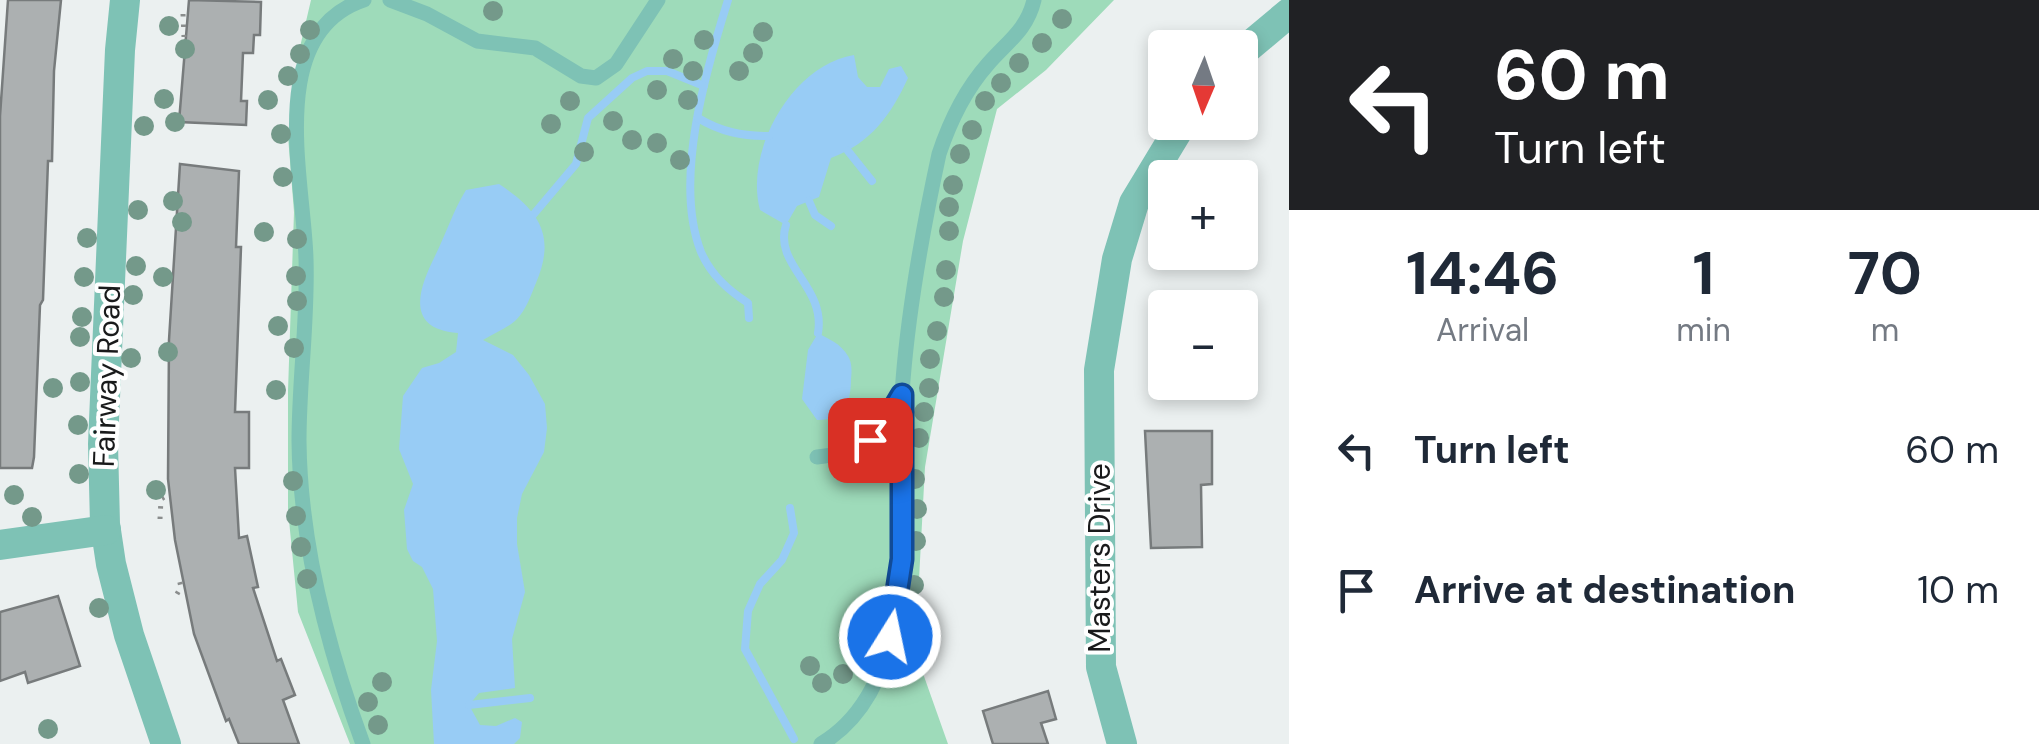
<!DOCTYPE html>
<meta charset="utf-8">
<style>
:root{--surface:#fff;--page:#f2f2f3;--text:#1f2937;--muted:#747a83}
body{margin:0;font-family:"DM Sans",sans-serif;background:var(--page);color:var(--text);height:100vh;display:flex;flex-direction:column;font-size:38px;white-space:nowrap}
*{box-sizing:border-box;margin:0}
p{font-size:32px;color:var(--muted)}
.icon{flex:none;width:55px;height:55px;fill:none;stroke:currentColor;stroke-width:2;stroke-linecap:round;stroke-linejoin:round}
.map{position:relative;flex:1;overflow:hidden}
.sheet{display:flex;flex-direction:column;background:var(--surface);width:750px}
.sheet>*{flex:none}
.top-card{background:#202124;color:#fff;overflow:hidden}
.needle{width:65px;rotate:182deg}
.fabs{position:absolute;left:1148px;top:30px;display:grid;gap:20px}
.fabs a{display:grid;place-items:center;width:110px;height:110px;border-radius:10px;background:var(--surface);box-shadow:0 5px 15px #0003;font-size:50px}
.pin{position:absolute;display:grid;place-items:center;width:85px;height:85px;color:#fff;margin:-42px;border-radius:20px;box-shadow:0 5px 15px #0006}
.me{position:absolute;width:110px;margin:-55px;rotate:10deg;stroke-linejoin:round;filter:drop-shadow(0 0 8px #0008)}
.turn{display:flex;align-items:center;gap:35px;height:210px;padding:0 40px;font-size:45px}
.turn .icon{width:130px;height:130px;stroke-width:2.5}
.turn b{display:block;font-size:70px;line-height:85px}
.eta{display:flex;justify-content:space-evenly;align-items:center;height:170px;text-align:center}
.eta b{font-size:60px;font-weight:700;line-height:70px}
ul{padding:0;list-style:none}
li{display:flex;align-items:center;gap:30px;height:140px;padding:0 40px}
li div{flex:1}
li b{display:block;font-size:38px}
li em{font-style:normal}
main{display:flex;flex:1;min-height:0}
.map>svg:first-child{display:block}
.green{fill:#9edbba}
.water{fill:#98ccf5}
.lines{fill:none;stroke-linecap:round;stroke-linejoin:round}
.stream{stroke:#98ccf5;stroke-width:8}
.building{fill:#acb0b1;stroke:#777b7c;stroke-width:2.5}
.path{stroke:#8a8d8d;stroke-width:5;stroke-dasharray:2.5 8;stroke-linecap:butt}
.service{stroke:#7ec2b5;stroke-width:15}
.minor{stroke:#7ec2b5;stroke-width:30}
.tree{fill:#74998a}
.route-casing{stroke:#114b97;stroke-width:25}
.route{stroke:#1a73e8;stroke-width:18}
.labels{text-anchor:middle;stroke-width:8;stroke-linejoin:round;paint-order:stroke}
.street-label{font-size:30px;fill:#191a1b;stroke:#fff}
</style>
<main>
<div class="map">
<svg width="1289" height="744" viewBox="0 0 1289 744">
<rect width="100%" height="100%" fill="#ebf0f0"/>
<!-- green -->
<path class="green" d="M311,0h803l-68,70 -49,39 -34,132 -38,226 -7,131 -9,36 39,110h-598l-52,-132 -10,-102v-119l6,-179 -6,-76 12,-89z"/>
<!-- water -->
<g class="water">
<path d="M854,55l4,22 9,10h13l9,-18 12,-3 7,12c-17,37 -37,65 -77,80l-12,39 -22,9 -11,19 -26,-15c-16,-59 32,-145 94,-155z"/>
<path d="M499,184c41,27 57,52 37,99 -5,12 -10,27 -19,36 -9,9 -23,14 -34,21l30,15 16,20 16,29 2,24 -3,24 -22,42 -5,24v26l8,48 -13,47 3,49 -36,5 -10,12 11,20 16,1 19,-8 7,4 -2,16 -6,6h-80l-3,-54 6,-49 -4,-52 -11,-22 -9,-6 -6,-12 -3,-39 9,-26 -14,-35 4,-53 19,-28 17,-5 17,-11 2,-19c-53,-4 -40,-43 -23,-77 11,-22 18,-45 31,-66z"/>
<path d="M818,333c12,7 22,10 30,23 4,6 4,16 3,23 0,25 -8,42 -34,41l-15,-21 6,-49z"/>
</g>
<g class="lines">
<!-- stream -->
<g class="stream">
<path d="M728,0c-22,70 -55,181 -27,252 10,23 27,38 47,51l1,15"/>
<path d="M698,118c23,14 44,18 71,18"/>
<path d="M848,151l24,30"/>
<path d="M809,201l6,14 16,11"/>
<path d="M533,215l43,-51 12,-46 44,-40 15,-7h20l37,15"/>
<path d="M786,225c-13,40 40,61 32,108"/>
<path d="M790,508l4,25 -12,27 -22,24 -12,27 -3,38 49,90"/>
<path d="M469,705l61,-7"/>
</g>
</g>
<!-- building -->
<g class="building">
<path d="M8,0h53l-7,71 -2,90h-4l-5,139 -3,5 -6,152 -2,11h-32v-352z"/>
<path d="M189,0l72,2 -1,33h-6l-1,18h-10l-2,48h6l-1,24 -67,-3z"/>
<path d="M180,164l59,7 -3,76h5l-6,165h14v56h-14l4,70 8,-2 11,51 -5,1 24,73 4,-2 14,36 -12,5 16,44h-60l-10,-25 -3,2 -32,-87 -19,-94 -7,-61 1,-139z"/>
<path d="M1145,431h67v53l-11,1 1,62 -51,1z"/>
<path d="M58,596l22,70 -52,17 -3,-11 -25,9v-69z"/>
<path d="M1048,691l8,28 -15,4 7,21h-55l-10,-33z"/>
</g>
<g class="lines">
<!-- path -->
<g class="path">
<path d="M183,14l1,23"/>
<path d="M160,519l1,-20 5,-3"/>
<path d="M177,594l4,-7 -3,-12"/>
</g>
<!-- service -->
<g class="service">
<path d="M390,0l37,14 50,27 58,7 46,28 15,2 20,-14 42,-64"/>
<path d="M817,457c41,-4 61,-21 82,-57"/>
<path d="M363,744c-35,-95 -63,-202 -64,-303 0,-61 9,-121 7,-182 -2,-78 -42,-226 58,-259"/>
<path d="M821,744c110,-66 73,-256 82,-364 6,-75 20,-152 36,-226 11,-33 26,-64 49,-90 19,-22 39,-34 46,-64"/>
</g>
<!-- minor -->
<g class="minor">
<path d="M125,0l-5,50 -17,394 2,80 6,40 18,71 37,109"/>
<path d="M1240,54l49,-41"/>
<path d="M0,545l106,-15"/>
<path d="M1122,744l-21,-77 -2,-297 18,-111 17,-56 49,-81"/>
</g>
</g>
<!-- trees -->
<g class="tree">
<circle cx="493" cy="11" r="10"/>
<circle cx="1062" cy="19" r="10"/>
<circle cx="169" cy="26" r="10"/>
<circle cx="310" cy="30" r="10"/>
<circle cx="763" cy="32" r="10"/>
<circle cx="704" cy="40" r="10"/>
<circle cx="1042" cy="43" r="10"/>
<circle cx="185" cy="49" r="10"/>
<circle cx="753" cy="53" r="10"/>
<circle cx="300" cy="54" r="10"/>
<circle cx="673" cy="59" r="10"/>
<circle cx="1019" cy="63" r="10"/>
<circle cx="693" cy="71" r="10"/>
<circle cx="739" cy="71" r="10"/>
<circle cx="288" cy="76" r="10"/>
<circle cx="1001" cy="83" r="10"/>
<circle cx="657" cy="90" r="10"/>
<circle cx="164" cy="99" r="10"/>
<circle cx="268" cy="100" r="10"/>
<circle cx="688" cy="100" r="10"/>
<circle cx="570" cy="101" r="10"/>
<circle cx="985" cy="101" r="10"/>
<circle cx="613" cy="121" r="10"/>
<circle cx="175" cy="122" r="10"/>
<circle cx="551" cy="124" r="10"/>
<circle cx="144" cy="126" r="10"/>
<circle cx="972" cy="130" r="10"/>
<circle cx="281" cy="134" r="10"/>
<circle cx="632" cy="140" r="10"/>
<circle cx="657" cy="143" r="10"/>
<circle cx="584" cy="152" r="10"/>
<circle cx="960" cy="154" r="10"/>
<circle cx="680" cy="160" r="10"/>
<circle cx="283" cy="177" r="10"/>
<circle cx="953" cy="185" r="10"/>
<circle cx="173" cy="201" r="10"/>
<circle cx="949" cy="207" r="10"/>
<circle cx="138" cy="210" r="10"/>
<circle cx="182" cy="222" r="10"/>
<circle cx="949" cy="231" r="10"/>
<circle cx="264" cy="232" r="10"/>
<circle cx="87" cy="238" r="10"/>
<circle cx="297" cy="239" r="10"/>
<circle cx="136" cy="266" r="10"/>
<circle cx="946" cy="270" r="10"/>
<circle cx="296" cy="276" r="10"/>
<circle cx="84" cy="277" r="10"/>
<circle cx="163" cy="277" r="10"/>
<circle cx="133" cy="295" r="10"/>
<circle cx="944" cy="297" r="10"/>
<circle cx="297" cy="301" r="10"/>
<circle cx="82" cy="317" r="10"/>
<circle cx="278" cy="326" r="10"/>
<circle cx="937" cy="331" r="10"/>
<circle cx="80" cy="337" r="10"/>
<circle cx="294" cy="348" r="10"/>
<circle cx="168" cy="352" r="10"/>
<circle cx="131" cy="358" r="10"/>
<circle cx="930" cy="359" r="10"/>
<circle cx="80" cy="382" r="10"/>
<circle cx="53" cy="388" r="10"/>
<circle cx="929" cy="388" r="10"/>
<circle cx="276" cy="390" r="10"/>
<circle cx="924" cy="412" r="10"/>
<circle cx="78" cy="425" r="10"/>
<circle cx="919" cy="438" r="10"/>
<circle cx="79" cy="474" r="10"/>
<circle cx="915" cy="479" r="10"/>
<circle cx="293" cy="481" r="10"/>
<circle cx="156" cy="490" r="10"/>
<circle cx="14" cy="495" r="10"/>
<circle cx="917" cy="509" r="10"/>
<circle cx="296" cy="516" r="10"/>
<circle cx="32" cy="517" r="10"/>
<circle cx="916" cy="541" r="10"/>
<circle cx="301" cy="547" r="10"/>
<circle cx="307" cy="579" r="10"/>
<circle cx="914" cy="585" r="10"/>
<circle cx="915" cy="607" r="10"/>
<circle cx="99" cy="608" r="10"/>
<circle cx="860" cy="654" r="10"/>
<circle cx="810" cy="666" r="10"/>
<circle cx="843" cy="674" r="10"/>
<circle cx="382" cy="682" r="10"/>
<circle cx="822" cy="683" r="10"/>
<circle cx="368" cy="702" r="10"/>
<circle cx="378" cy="725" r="10"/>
<circle cx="48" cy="729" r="10"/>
</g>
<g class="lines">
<!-- route casing -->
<g class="route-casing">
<path id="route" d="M870,440l16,-18 16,-27v164l-12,78"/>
</g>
<!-- route -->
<use href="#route" class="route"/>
</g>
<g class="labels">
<!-- street labels -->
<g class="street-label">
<text transform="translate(107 376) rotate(-88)" y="10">Fairway Road</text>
<text transform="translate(1100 558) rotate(-90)" y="10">Masters Drive</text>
</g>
</g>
</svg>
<div class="fabs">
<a><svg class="needle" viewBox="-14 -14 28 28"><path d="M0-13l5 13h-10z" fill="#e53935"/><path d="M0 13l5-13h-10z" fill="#747a83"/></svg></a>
<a>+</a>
<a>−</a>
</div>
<div class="pin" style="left:870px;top:440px;background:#d93025"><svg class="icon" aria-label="arrive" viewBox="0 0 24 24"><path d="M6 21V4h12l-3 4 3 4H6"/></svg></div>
<svg class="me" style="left:890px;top:637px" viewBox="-20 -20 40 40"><circle r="17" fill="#1a73e8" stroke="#fff" stroke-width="3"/><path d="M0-11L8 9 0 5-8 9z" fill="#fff"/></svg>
</div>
<section class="sheet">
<div class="top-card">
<div class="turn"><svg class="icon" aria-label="left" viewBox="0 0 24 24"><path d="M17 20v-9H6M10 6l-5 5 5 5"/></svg><div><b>60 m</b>Turn left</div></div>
</div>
<div class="eta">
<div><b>14:46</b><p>Arrival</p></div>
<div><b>1</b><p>min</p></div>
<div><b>70</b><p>m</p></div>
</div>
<ul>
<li><svg class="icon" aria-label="left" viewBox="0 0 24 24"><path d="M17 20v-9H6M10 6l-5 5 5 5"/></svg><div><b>Turn left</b></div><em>60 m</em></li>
<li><svg class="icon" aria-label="arrive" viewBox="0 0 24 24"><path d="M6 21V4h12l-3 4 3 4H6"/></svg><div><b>Arrive at destination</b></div><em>10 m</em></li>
</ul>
</section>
</main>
